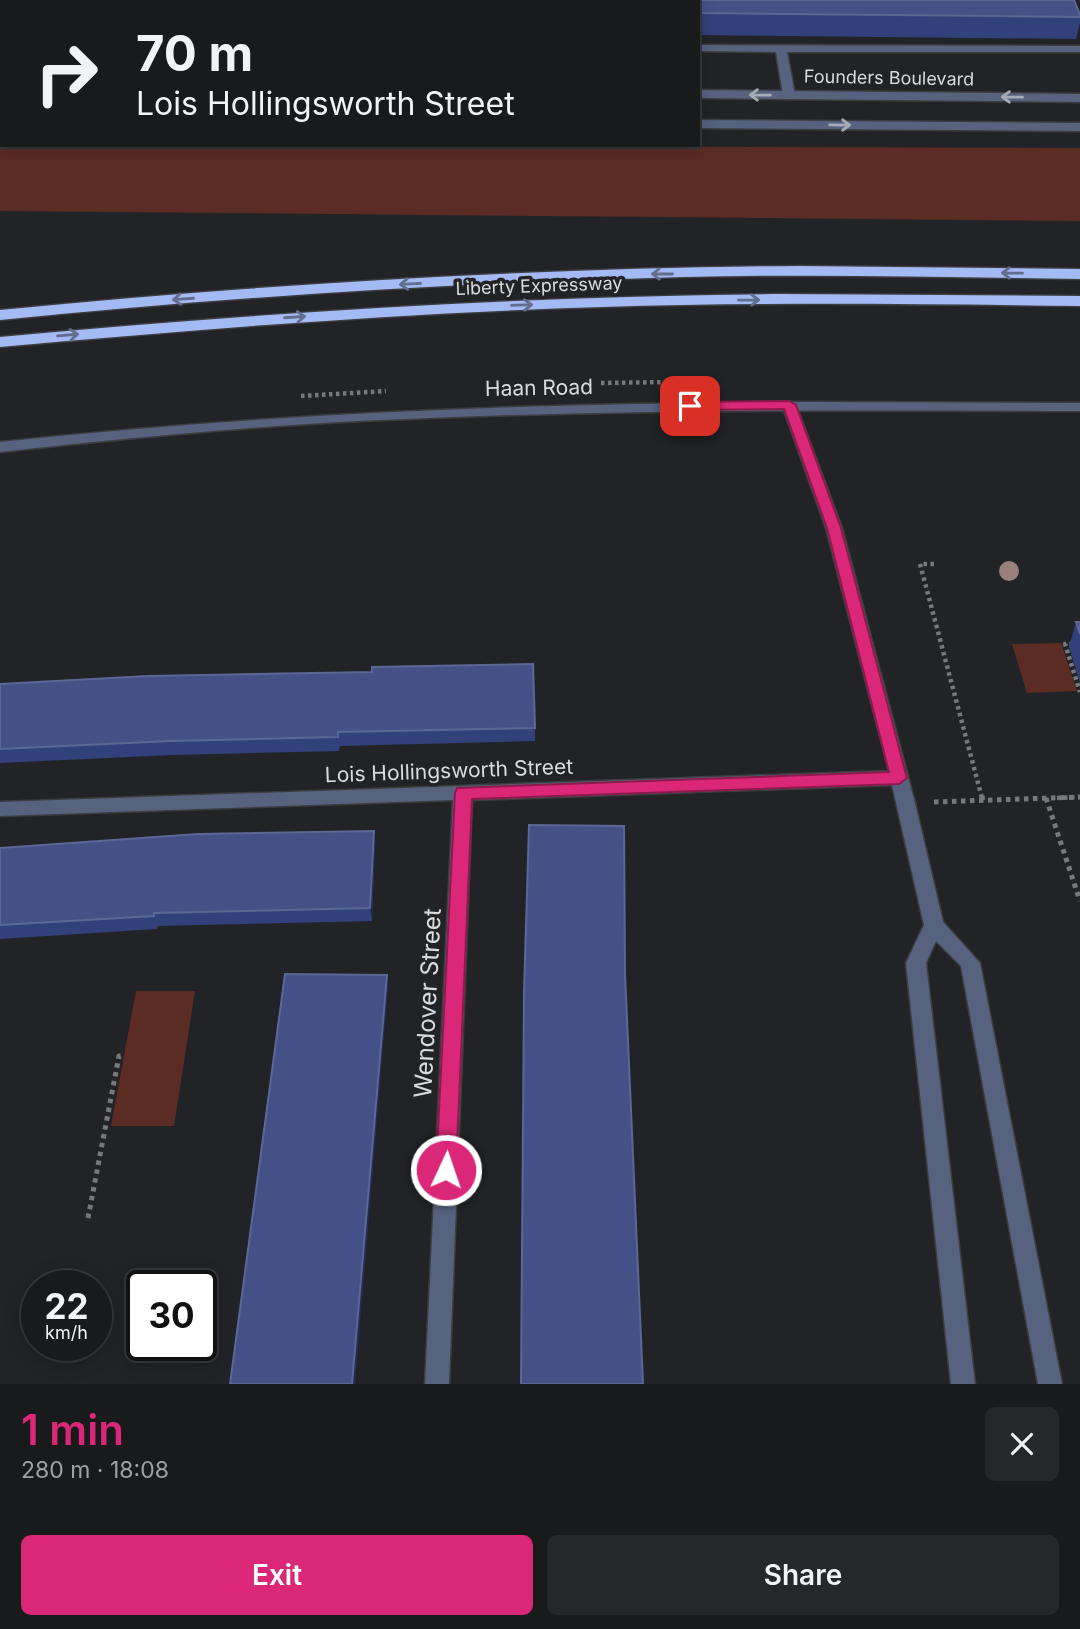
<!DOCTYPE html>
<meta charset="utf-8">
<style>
:root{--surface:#191a1c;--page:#262729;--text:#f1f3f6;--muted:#9fa1a3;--line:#37383b;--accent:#db2777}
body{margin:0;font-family:Inter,sans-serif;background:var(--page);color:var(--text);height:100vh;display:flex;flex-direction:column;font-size:26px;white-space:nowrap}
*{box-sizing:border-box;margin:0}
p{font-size:23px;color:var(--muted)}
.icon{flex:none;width:38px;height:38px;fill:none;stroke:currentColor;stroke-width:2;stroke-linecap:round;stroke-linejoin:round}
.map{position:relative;height:1384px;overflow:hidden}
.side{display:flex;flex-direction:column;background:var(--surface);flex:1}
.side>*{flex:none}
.top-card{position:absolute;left:0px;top:0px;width:700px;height:147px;box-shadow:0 4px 18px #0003,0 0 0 2px var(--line);background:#191a1c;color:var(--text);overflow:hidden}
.speed{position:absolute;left:21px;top:1270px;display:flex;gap:14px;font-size:35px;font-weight:700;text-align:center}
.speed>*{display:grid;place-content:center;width:91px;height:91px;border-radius:50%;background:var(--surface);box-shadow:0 4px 18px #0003,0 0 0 2px var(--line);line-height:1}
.speed small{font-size:18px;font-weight:400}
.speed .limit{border:4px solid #111;border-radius:10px;background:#fff;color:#111}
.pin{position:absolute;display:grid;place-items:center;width:60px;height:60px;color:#fff;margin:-30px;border-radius:14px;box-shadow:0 4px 10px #0006}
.me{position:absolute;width:77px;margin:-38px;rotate:3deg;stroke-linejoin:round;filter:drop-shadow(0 0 5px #0008)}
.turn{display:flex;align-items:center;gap:24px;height:147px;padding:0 21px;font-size:32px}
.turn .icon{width:91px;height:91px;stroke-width:2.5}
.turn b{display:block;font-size:49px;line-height:60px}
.round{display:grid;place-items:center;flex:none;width:74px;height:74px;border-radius:10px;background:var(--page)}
.head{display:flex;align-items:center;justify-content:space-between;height:119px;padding:0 21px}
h1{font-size:42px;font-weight:600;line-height:52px;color:var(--accent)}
.primary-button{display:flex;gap:14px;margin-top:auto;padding:14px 21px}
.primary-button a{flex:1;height:80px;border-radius:10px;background:var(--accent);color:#fff;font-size:28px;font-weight:600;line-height:80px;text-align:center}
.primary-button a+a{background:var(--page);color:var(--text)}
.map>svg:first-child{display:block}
.green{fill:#5b2c24}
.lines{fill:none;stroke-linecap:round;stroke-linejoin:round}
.service-casing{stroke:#3b3d40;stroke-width:3}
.minor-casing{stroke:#3b3d40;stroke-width:3}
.tertiary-casing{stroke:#3b3d40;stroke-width:3}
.motorway-casing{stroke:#3b3d40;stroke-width:3}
.path-far1{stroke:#76787a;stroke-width:4.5;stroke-dasharray:3.5 3.5;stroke-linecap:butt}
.path{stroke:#76787a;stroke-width:5;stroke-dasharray:4.5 4.5;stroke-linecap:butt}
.service{fill:#57627f;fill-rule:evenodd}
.minor{fill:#57627f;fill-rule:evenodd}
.tertiary{fill:#57627f;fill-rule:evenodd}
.motorway{fill:#a4baf5;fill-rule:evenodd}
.tree{fill:#99807c}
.wall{fill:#31417b}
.shaded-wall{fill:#232e55}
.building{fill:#435186;stroke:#5b6794;stroke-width:2}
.oneway{stroke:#a6abb7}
.oneway2{stroke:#626e8e}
.route{fill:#db2777;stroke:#8e194d;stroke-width:2}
.labels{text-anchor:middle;stroke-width:7;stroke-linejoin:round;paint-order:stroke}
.far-street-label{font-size:18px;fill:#dadbdd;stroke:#212326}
.street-label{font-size:21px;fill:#dadbdd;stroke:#212326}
.near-street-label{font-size:24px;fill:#dadbdd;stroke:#212326}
</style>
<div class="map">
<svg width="1080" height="1384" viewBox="0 0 1080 1384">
<rect width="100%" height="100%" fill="#212326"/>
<!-- green -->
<g class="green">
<path d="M0,140l2,5 1078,3v73l-1080,-10z"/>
<path d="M1061,643l16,48 -50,2 -15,-49z"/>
<path d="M136,991h59l-21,135h-63z"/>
</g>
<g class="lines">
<!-- service casing -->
<g class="service-casing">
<g id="service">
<rect x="465" y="0" width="10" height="2"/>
<path d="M698,45l382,1v6h-293l8,43 -6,4 -6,-4 -7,-43 -78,-1z"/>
</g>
</g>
<!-- minor casing -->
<g class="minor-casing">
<path id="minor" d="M789,401l7,4 46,123 73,275 28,119 37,41 82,421h-24l-77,-418 -25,-25 -10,22 49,421h-24l-45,-421 18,-38 -32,-140 -420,15 -23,584h-24l28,-584 -453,16v-14l889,-31 -63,-243 -44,-123z"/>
</g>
<!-- tertiary casing -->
<g class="tertiary-casing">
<g id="tertiary">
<rect x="0" y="85" width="2" height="8"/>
<path d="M698,90l382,4v8l-382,-4z"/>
<rect x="0" y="114" width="2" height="8"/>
<path d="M698,120l382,3v8l-382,-3z"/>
<path d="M809,402l271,1v8c-225,-1 -449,-2 -674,8 -136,5 -271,18 -406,33v-10c272,-29 536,-39 809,-40z"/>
</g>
</g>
<!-- motorway casing -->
<g class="motorway-casing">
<g id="motorway">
<path d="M798,266l282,3v10c-132,-2 -265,-5 -397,-2 -228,6 -456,20 -683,43v-10c265,-26 532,-42 798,-44z"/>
<path d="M781,294l299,2v10c-159,-2 -319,-4 -478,1 -201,6 -402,22 -602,40v-10c260,-24 520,-41 781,-43z"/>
</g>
</g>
<!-- path-far1 -->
<g class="path-far1">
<path d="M601,383l72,-1"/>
<path d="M301,396l85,-5"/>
<path d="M934,564h-14l62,234"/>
<path d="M1080,644h-15l15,48"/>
<path d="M1057,798l23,-1"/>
</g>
<!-- path -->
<g class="path">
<path d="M982,796l1,4"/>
<path d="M1046,798l34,103"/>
<path d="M934,802l146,-5"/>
<path d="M88,1218l31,-162h5"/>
</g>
<!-- service -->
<use href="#service" class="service"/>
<!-- minor -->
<use href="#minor" class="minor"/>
<!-- tertiary -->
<use href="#tertiary" class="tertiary"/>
<!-- motorway -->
<use href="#motorway" class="motorway"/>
</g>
<!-- trees -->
<circle class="tree" cx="1009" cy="571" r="10"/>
<!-- wall -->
<g class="wall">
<path d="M698,2l382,13v8l-4,16 -378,-4z"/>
<path d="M1076,622h4v61l-11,-36z"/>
<path d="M0,684l535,44v13l-195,5 -1,5 -166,4 -173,8z"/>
<path d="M375,844l-3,77 -214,5 -1,3 -157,10v-91z"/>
</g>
<!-- shaded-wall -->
<g class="shaded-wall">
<path d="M374,831l1,13 -3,77 -2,-13z"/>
<path d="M387,975l1,13 -33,396h-3z"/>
</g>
<!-- building -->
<g class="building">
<path d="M488,0h586l6,15v2l-382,-4v-11h-211z"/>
<path d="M1076,622h4v12z"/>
<path d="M533,664l2,64 -197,4v5l-168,4 -170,8v-65l148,-8 224,-4v-5z"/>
<path d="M529,825l95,1 1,147 18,411h-122l3,-391z"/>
<path d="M374,831l-4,77 -216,5v3l-154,9v-77l198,-14z"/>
<path d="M285,974l102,1 -35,409h-122z"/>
</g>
<!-- one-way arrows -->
<defs><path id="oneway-shaft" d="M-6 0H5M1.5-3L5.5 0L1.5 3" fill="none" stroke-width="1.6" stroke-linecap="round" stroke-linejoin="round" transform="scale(1.75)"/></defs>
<g class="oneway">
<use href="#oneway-shaft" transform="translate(760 95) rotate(-179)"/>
<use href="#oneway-shaft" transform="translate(1012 97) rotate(-179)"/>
<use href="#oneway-shaft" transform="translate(840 125) rotate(1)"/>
</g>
<g class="oneway2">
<use href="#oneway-shaft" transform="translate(1012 273) rotate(-179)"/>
<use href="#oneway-shaft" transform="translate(662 274) rotate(180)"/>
<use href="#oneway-shaft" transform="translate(410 284) rotate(177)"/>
<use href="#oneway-shaft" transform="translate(183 299) rotate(176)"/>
<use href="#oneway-shaft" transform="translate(749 300) rotate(-1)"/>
<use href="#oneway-shaft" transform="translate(522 305) rotate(-2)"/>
<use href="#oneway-shaft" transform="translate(295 317) rotate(-4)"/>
<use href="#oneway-shaft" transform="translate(68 335) rotate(-5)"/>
</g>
<!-- route -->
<path class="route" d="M789,401l7,4 45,123 66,250 -8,6 -427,15 -16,371 -3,7 -7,2 -7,-2 -3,-7 19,-377 2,-5 432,-16 -62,-244 -43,-119 -94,1 -7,-4 7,-4z"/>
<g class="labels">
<!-- far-street labels -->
<g class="far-street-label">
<text transform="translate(889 78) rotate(1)" y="6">Founders Boulevard</text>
<text transform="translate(539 286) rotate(-2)" y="6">Liberty Expressway</text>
</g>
<!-- street labels -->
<g class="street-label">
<text transform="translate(539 388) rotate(-1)" y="7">Haan Road</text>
<text transform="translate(449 771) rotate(-2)" y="7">Lois Hollingsworth Street</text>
</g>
<!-- near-street labels -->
<g class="near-street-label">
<text transform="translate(428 1003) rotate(-87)" y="8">Wendover Street</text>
</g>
</g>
</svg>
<div class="speed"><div>22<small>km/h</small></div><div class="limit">30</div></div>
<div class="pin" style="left:690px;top:406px;background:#d93025"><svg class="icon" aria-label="arrive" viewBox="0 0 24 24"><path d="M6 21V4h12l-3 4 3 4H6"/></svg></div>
<svg class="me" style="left:446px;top:1170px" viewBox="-20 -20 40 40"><circle r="17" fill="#db2777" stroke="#fff" stroke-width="3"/><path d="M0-11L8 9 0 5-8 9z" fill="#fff"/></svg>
<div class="top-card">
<div class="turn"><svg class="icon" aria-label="right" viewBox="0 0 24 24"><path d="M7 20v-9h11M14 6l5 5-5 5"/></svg><div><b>70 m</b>Lois Hollingsworth Street</div></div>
</div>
</div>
<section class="side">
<div class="head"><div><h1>1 min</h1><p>280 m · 18:08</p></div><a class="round"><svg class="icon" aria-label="close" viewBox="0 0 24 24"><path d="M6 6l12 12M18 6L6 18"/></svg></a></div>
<div class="primary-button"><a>Exit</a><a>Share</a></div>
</section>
